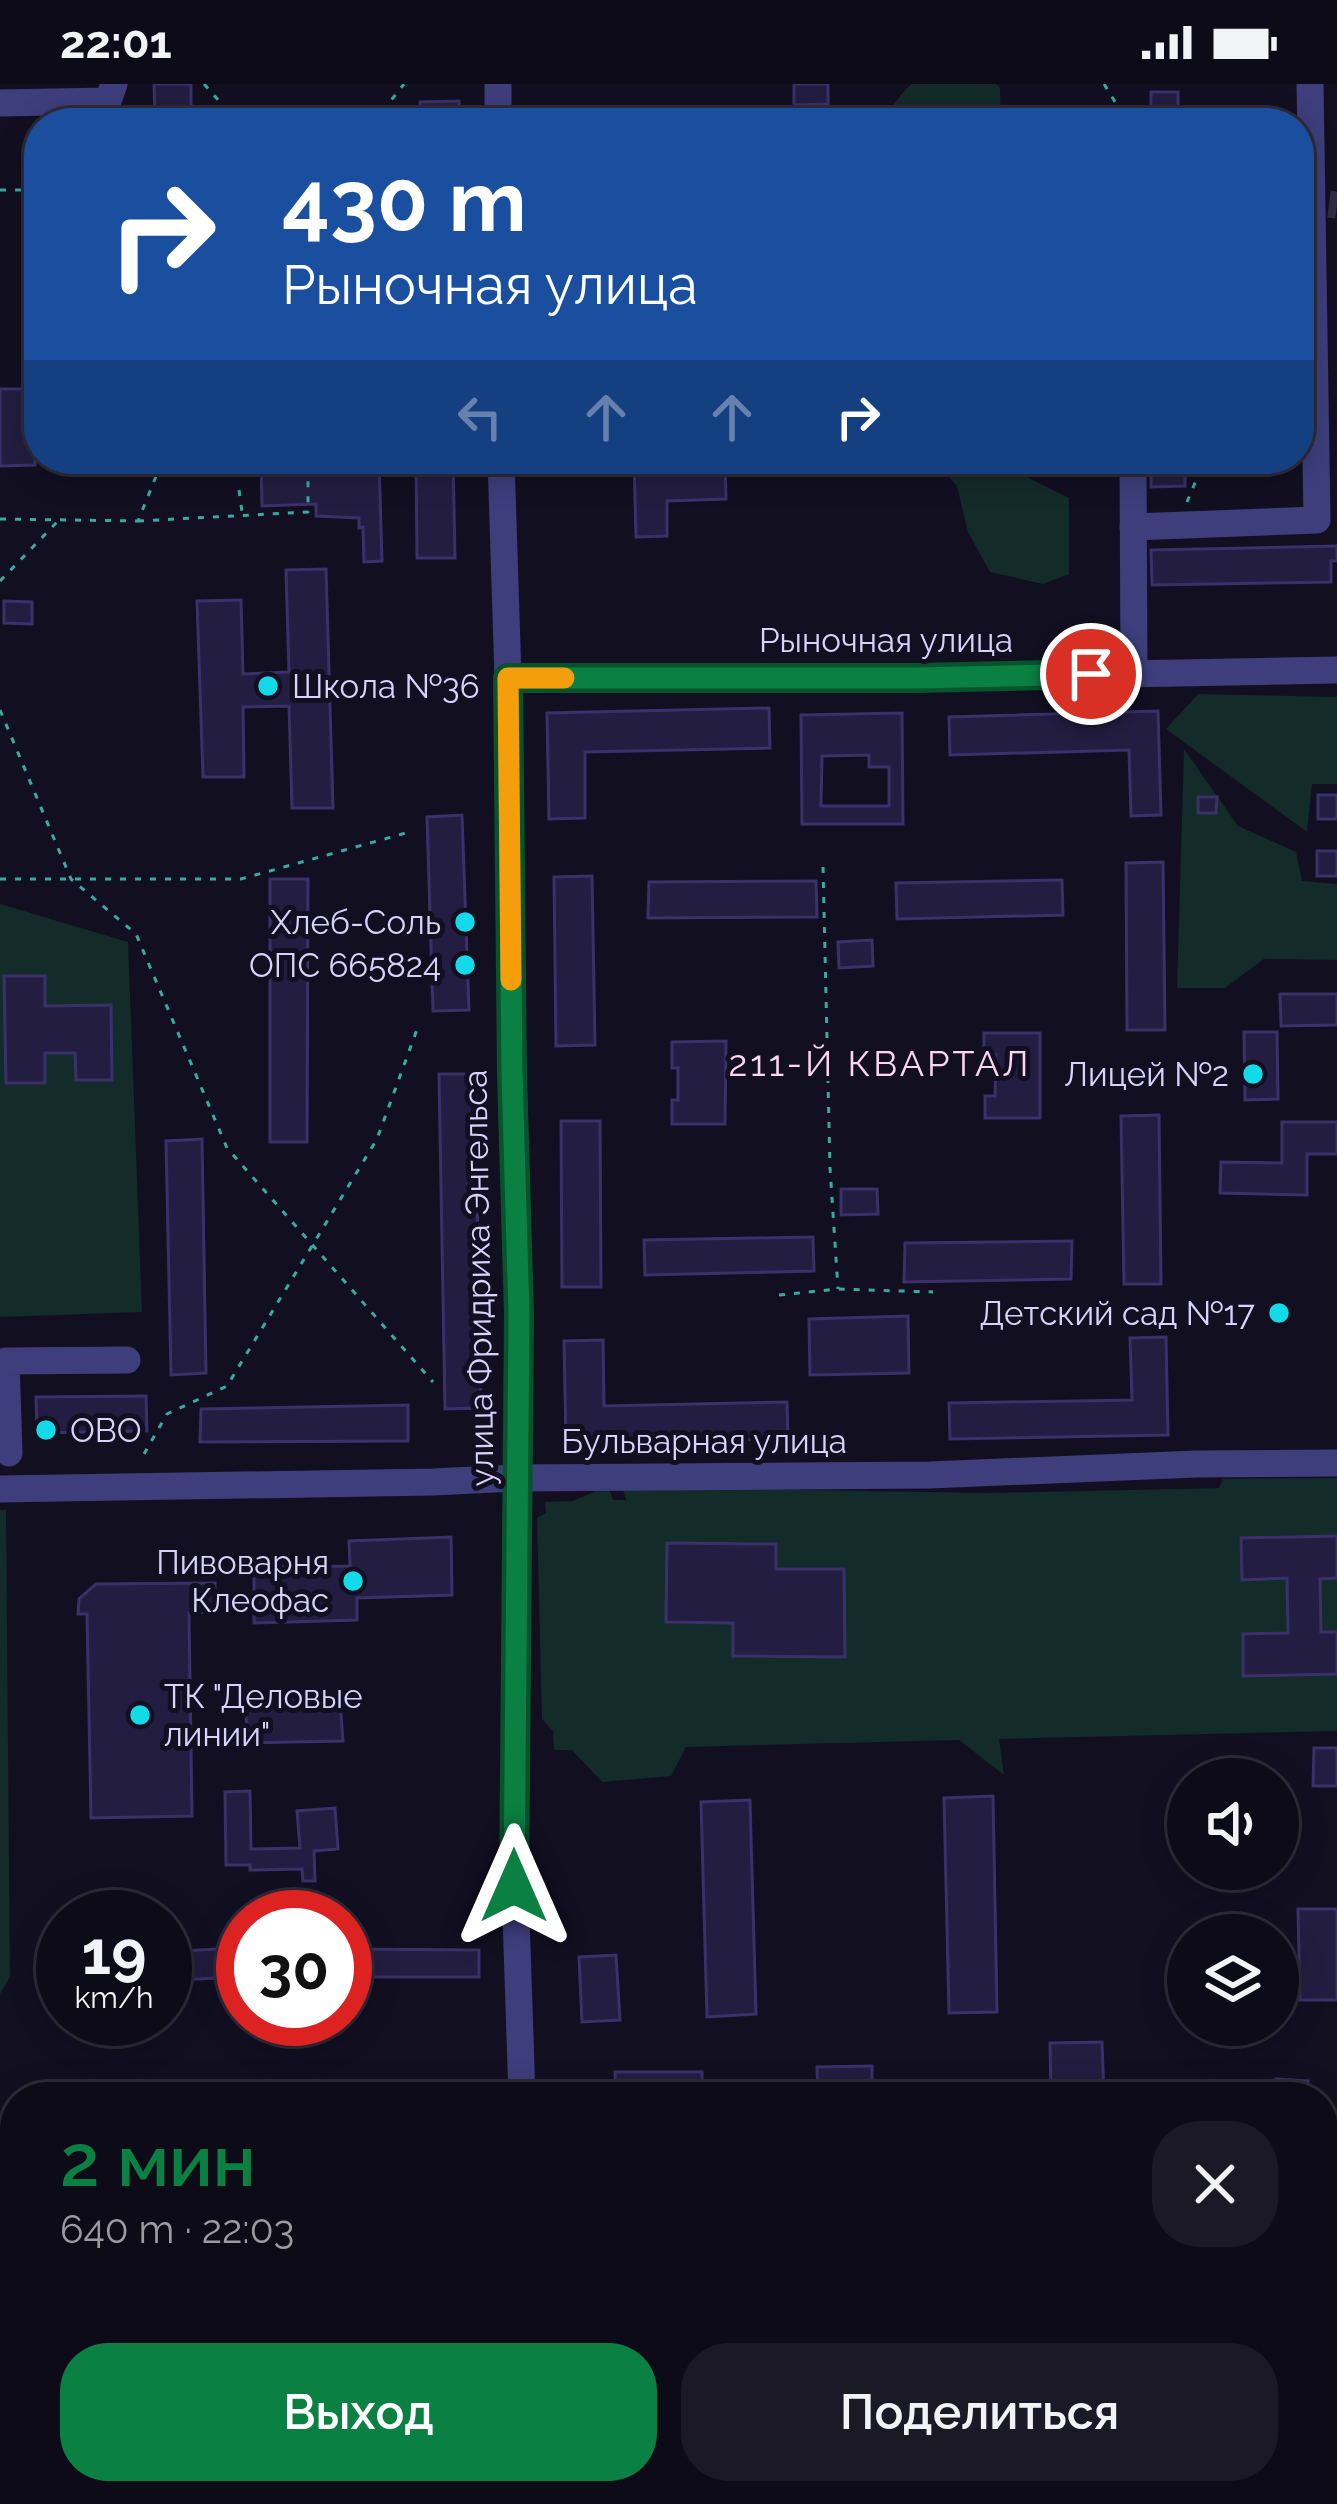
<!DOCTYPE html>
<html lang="ru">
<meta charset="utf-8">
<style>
:root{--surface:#0e0b19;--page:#1c1926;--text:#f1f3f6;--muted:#9b9ba2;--line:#2e2b38;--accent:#0b8043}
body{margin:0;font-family:Raleway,sans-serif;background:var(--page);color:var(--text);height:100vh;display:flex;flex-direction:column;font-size:45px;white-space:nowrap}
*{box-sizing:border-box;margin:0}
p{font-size:39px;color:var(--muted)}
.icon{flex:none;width:66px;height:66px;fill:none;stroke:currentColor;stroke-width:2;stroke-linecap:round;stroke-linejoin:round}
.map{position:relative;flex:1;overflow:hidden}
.side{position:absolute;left:0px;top:1998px;width:1338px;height:423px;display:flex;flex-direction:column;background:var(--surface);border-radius:48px 48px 0 0;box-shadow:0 6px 30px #0003,0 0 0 3px var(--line)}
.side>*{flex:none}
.top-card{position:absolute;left:24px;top:24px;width:1290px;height:366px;border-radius:48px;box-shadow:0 6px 30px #0003,0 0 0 3px var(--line);background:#1a4fa0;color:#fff;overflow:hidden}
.controls{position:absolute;left:1167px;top:1674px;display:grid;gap:24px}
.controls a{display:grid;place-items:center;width:132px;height:132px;border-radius:50%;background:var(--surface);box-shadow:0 6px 30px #0003,0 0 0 3px var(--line);font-size:60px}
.speed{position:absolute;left:36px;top:1806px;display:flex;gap:24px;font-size:60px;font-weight:700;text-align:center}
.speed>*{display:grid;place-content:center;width:156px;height:156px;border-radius:50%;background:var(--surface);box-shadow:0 6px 30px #0003,0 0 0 3px var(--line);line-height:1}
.speed small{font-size:30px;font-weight:400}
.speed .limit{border:18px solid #d22;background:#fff;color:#111}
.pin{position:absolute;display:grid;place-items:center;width:102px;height:102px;color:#fff;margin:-51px;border:6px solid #fff;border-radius:50%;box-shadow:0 3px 12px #0007}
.me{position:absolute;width:132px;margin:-66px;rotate:0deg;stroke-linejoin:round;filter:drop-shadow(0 0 9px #0008)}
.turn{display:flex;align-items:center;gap:42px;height:252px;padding:0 60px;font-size:54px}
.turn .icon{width:156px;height:156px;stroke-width:2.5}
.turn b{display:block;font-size:84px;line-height:102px}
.lanes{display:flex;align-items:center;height:114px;padding:0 60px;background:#0003;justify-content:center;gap:60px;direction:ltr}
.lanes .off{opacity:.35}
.round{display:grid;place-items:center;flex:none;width:126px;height:126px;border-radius:48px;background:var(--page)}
.head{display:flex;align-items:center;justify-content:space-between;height:204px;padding:0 60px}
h1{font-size:72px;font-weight:600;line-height:90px;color:var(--accent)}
.primary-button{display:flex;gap:24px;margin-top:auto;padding:24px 60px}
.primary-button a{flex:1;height:138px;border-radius:48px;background:var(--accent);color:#fff;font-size:48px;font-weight:600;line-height:138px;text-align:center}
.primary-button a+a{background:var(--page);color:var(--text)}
.status{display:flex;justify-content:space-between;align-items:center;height:84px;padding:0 60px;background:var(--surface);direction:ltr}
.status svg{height:33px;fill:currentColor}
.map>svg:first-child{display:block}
.green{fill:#132b29}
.building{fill:#231d41;stroke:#3a316b;stroke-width:3;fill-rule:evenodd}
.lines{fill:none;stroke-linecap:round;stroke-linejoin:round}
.minor-tunnel{stroke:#302c42;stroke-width:27;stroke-dasharray:27 14;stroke-linecap:butt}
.path{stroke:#38aba0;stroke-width:3;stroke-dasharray:6 9;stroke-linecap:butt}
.minor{stroke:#3e3e7d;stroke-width:27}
.route-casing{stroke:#07532c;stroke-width:30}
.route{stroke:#0b8043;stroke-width:21}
.slow{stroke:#f59e0b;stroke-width:21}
.poi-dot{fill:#13dae8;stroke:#120f21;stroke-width:4.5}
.labels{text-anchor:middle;stroke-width:10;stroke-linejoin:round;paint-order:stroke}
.street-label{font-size:33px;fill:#d7d3fb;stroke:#120f21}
.poi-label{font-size:33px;fill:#d7d3fb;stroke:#120f21;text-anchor:end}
.neighbourhood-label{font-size:36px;letter-spacing:3px;fill:#fcd5ef;stroke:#120f21}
</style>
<div class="status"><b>22:01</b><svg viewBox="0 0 49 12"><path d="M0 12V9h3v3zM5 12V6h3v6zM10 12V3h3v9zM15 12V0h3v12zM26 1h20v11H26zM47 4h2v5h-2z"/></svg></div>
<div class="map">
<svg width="1337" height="2420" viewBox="0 0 1337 2420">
<rect width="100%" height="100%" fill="#120f21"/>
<!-- green -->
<g class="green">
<path d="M912,0h84l4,4 1,35h-122c13,-13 19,-28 33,-39z"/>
<path d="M933,375h57l79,39v76l-26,10 -53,-12 -22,-40 -11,-46z"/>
<path d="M1198,610l139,3v87h-25l-5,48 -141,-103z"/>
<path d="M1184,665l54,77 58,26 6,29 35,3v76l-73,-1 -39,29h-48z"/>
<path d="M0,820l128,38 14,370 -142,5z"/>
<path d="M1337,1394v253l-338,8 5,36 -45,-35 -273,7 -15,29 -69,6 -30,-32h-18l-1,-19 -11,-12 -5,-201 9,-5 -1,-11 28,-1 35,-15 5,14h13l-4,-13 367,6 230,-5 4,-9z"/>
<path d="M0,1426h6l4,467 -10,17z"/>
<path d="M0,2192l15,1v213h200l9,14h-224z"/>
</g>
<!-- building -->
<g class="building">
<path d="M154,0h37v39h-36z"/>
<path d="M794,0h34v20l-34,1z"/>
<rect x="1151" y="8" width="27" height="17"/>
<path d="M459,17v22h-39v-21z"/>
<path d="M0,305h35v76l-35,1z"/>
<path d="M261,375h118l3,102 -18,1 -1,-35 -4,1v-10l-43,-2v-12l-54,2z"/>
<path d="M416,375h37l2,99h-38z"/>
<path d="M634,375h91l1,40 -59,2v35l-31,1z"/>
<path d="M1151,375h34v27l-34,1z"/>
<path d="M1337,462v15h-6v21l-179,3 -1,-35z"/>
<path d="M326,485l7,239h-41l-3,-102 -46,1 1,70h-41l-6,-176 44,-1 2,74 46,-2 -3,-102z"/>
<path d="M4,517l28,1v22l-28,-1z"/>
<path d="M769,624l1,40 -185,4v66l-36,1 -2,-106z"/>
<path d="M1158,627l3,104 -30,1 -2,-66 -179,5 -1,-38z"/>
<path d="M902,629l1,111h-101l-1,-109zM869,671v12h20v39h-68l1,-50z"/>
<rect x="1318" y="711" width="19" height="24"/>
<path d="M1198,713h19l-1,16h-18z"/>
<path d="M462,731l7,195 -36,1 -6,-194z"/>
<rect x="1317" y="767" width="20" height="25"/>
<path d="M1163,778l2,168h-38l-1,-167z"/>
<path d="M592,792l3,169 -39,1 -2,-169z"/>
<path d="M270,795h38l-1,263h-37z"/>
<path d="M1062,796l1,35 -166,4 -1,-36z"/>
<path d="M816,797l1,36 -169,1 1,-36z"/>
<path d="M872,856l1,26 -34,2 -1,-26z"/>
<path d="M4,892h41v30l66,-1 1,75h-36l-1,-27h-30v30h-39z"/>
<path d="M1280,910h57v31l-56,1z"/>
<path d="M1244,948h33l1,67 -33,1z"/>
<path d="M984,949h56v85h-55v-22h10l1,-41h-12z"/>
<path d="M726,957l-1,83h-53v-24h6v-32h-6v-26z"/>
<path d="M439,990h36l6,334 -36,1z"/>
<path d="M1159,1031l2,169h-37l-3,-168z"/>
<path d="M561,1037h39l1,166h-39z"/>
<path d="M1282,1038h55v32h-30v41l-87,-2 1,-31 61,1z"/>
<path d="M202,1055l4,234 -35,2 -5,-234z"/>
<path d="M841,1105h36l1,25 -37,1z"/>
<path d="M813,1153l1,34 -169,4 -1,-35z"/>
<path d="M1072,1157l-1,38 -167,3 1,-39z"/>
<path d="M908,1232l1,57 -99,2 -1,-56z"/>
<path d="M1166,1253l2,98 -218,4 -1,-36 183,-3 -2,-62z"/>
<path d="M603,1256l1,66 183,-4 1,37 -222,3 -2,-101z"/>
<path d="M146,1312l1,35 -110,2 -1,-36z"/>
<path d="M408,1321v36l-208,1 1,-33z"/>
<path d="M1337,1452v42l-17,1 1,53h16v42l-94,2v-42l45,-1 -1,-55 -45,2 -1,-42z"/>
<path d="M451,1453l1,58 -95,3v22l-103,3v-56l96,-1 -1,-25z"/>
<path d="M667,1459l109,1v25h68l1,88 -112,-1v-33l-67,-1z"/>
<path d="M215,1499v29l-26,1 3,203 -101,2 -4,-204h-9l1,-15 17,-15z"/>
<path d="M340,1616l3,41 -95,2 -3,-41z"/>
<path d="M1314,1664h23v38h-24z"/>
<path d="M250,1707l1,58 49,-1 -3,-37 38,-3 3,41 -24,2 1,30h-12l-1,-12 -52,1v-5h-24l-1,-73z"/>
<path d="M993,1712l4,216 -48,1 -5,-215z"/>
<path d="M750,1716l6,214 -49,3 -6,-215z"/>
<path d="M1298,1825h39v91h-37z"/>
<path d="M233,1864v29l-68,4v-29z"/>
<path d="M345,1865l134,1v27h-134z"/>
<path d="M616,1871l4,65 -38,2 -3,-65z"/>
<path d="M1102,1958l2,55h-53l-1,-54z"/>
<path d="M872,1982v31h-54l-1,-30z"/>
<path d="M615,1988h87v25h-86z"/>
<path d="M1276,1995l32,2 -1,16h-32z"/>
</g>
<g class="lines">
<!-- minor-tunnel -->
<path class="minor-tunnel" d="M1329,120l8,1"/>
<!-- path -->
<g class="path">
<path d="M204,0l35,39"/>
<path d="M1104,0l24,39"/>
<path d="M373,39l31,-39"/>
<path d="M0,106h39"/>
<path d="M239,406l3,22"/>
<path d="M1187,418l18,-43"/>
<path d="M0,435l138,2 25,-62"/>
<path d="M138,437l170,-9v-53"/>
<path d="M0,497l58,-60"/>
<path d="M0,626l71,169 65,55 91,214 206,234"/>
<path d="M823,783l7,301 8,121"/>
<path d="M0,795h241l172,-48"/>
<path d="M779,1211l59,-6 95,3"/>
<path d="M144,1370l23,-40 60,-28 150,-247 42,-115"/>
<path d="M224,2406l10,14"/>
</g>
<!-- minor -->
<g class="minor">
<path d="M0,19l108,-2 6,-17"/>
<path d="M498,39v-39"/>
<path d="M501,375l7,219 4,395 7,242 -4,571 7,211"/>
<path d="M1133,375l1,214"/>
<path d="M1133,443l184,-7 -7,-436"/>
<path d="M508,594h409l420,-8"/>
<path d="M9,1369l-3,-92 121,-1"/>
<path d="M0,1405l433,-7 84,-4 413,-3 266,-11 141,-1"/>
<path d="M0,2281l15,23"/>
<path d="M82,2406l9,14"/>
<path d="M535,2406l1,14"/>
</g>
</g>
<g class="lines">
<!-- route casing -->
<g class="route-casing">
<path id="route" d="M514,1802l5,-571 -7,-242 -4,-395h409l174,-4"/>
</g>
<!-- route -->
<use href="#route" class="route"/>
<!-- slow -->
<path class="slow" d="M511,896l-3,-302h56"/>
</g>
<!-- markers -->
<g class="poi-dot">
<circle cx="268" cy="602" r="12"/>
<circle cx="465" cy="838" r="12"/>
<circle cx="465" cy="881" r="12"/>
<circle cx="1253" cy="990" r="12"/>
<circle cx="1279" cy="1229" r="12"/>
<circle cx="46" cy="1346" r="12"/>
<circle cx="353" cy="1497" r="12"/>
<circle cx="140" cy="1631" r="12"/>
</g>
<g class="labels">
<!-- street labels -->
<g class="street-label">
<text x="886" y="568">Рыночная улица</text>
<text transform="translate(478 1194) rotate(-91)" y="12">улица Фридриха Энгельса</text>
<text x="704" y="1369">Бульварная улица</text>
</g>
<!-- poi labels -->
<g class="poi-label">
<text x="292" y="614" text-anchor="start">Школа №36</text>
<text x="441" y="850">Хлеб-Соль</text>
<text x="441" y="893">ОПС 665824</text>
<text x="1229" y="1002">Лицей №2</text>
<text x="1255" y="1241">Детский сад №17</text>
<text x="70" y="1358" text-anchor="start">ОВО</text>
<text x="329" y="1490">Пивоварня<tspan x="329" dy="38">Клеофас</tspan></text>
<text x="164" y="1624" text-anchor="start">ТК "Деловые<tspan x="164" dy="38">линии"</tspan></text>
</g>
<!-- neighbourhood labels -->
<g class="neighbourhood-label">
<text x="880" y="992">211-Й КВАРТАЛ</text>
</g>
</g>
</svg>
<div class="controls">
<a><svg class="icon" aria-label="sound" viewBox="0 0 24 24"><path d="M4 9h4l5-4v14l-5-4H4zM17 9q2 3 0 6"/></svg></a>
<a><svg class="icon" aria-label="layers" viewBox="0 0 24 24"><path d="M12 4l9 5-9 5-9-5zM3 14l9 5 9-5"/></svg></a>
</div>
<div class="speed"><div>19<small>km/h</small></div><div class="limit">30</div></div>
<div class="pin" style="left:1091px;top:590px;background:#d93025"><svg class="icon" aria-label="arrive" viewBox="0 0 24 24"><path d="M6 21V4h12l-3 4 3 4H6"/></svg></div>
<svg class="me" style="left:514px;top:1802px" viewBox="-20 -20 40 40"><path d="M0-17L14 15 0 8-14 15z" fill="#0b8043" stroke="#fff" stroke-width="4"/></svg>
<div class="top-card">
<div class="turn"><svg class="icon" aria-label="right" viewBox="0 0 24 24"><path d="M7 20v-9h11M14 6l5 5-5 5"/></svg><div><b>430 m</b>Рыночная улица</div></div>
<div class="lanes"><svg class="icon off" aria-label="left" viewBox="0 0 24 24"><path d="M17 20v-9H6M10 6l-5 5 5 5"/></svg><svg class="icon off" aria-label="ahead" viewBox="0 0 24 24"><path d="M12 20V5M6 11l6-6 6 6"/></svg><svg class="icon off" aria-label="ahead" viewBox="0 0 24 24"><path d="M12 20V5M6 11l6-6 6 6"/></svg><svg class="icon" aria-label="right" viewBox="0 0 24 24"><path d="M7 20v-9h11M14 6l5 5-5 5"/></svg></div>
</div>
<section class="side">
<div class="head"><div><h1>2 мин</h1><p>640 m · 22:03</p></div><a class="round"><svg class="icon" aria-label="close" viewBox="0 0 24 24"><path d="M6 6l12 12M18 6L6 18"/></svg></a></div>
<div class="primary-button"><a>Выход</a><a>Поделиться</a></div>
</section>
</div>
